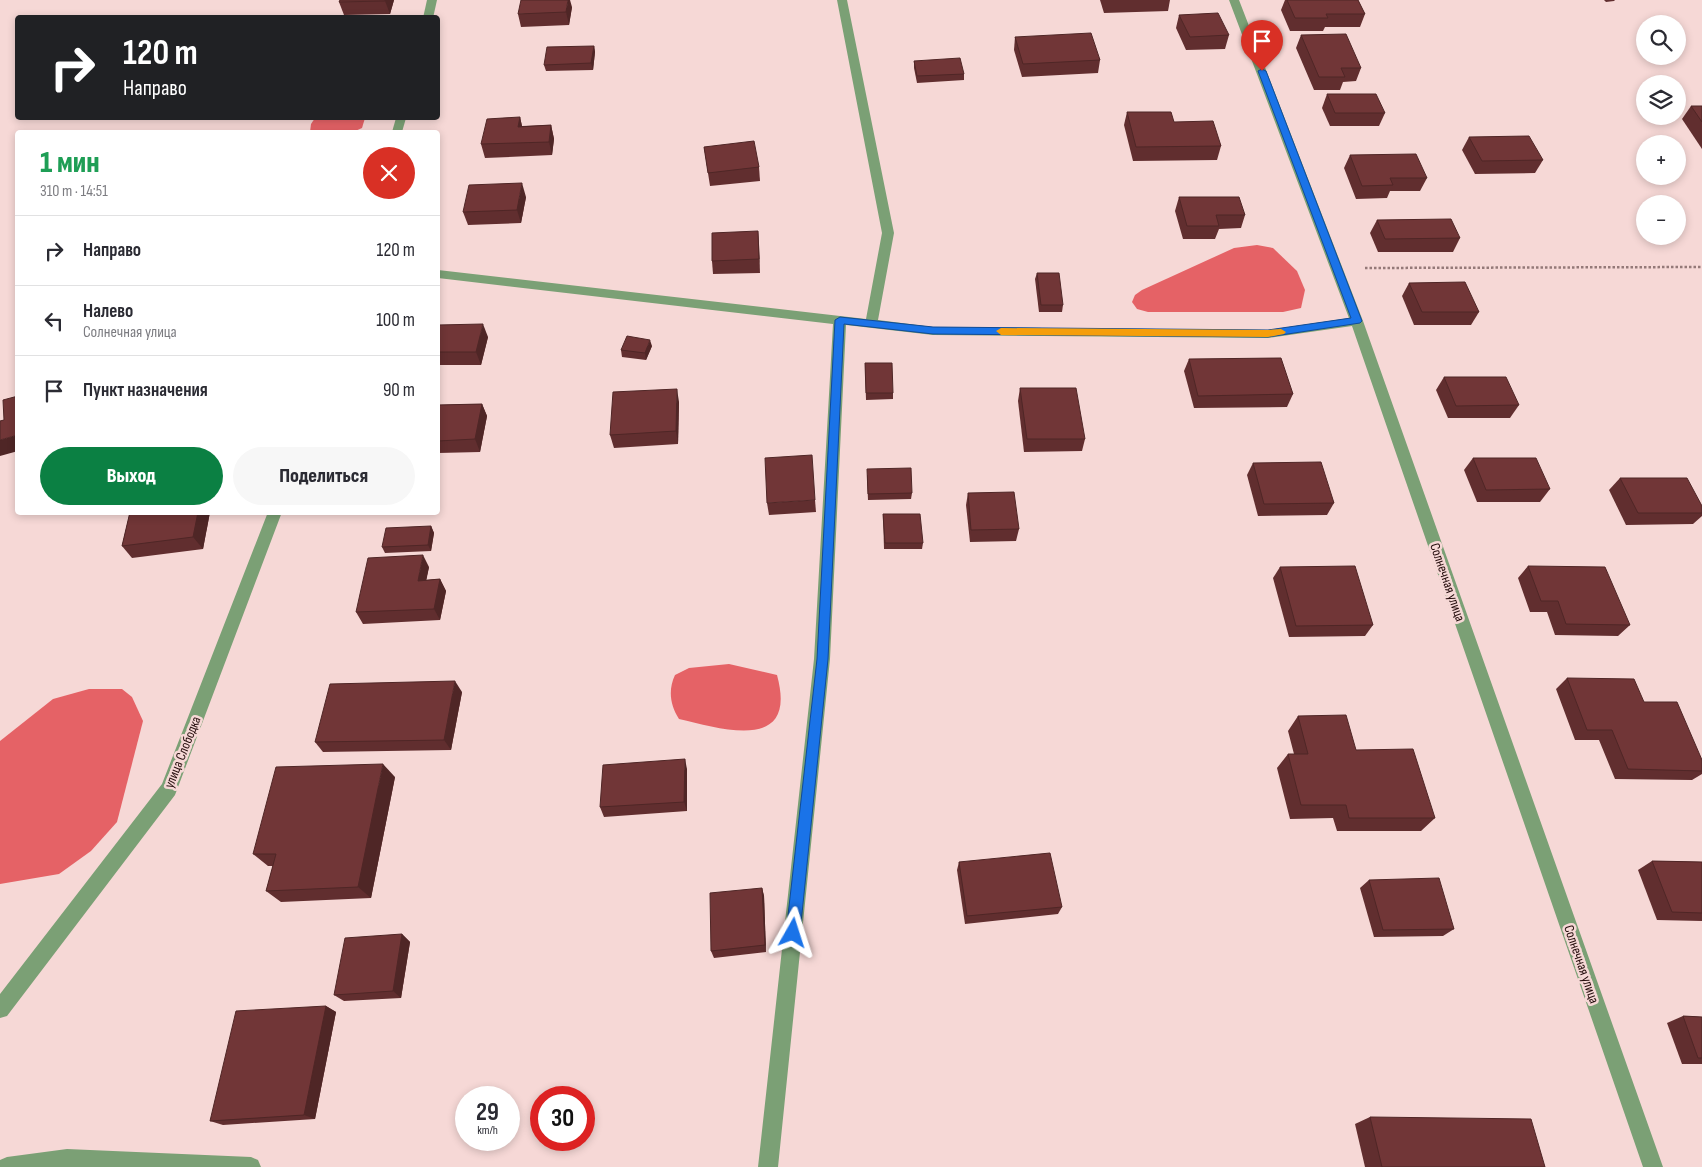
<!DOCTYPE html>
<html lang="ru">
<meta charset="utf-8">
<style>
:root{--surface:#fff;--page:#f7f7f7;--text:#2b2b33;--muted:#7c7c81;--line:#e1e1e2;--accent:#0b8043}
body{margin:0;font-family:"Sofia Sans Condensed",sans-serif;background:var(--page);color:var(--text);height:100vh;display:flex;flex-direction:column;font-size:19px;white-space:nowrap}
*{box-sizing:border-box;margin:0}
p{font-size:16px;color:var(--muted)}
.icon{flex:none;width:28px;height:28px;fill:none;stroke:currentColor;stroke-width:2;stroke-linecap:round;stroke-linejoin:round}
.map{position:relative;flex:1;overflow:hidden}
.panel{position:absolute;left:15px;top:130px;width:425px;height:385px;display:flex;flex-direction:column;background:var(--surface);border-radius:5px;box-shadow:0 2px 8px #0003}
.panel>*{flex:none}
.banner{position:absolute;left:15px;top:15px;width:425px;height:105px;border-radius:5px;box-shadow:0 2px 8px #0003;background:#202124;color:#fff;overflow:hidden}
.tools{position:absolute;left:1636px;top:15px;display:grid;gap:10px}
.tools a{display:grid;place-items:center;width:50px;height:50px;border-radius:50%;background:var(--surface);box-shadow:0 2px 8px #0003;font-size:25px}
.speed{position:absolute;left:455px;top:1086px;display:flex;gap:10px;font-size:25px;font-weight:700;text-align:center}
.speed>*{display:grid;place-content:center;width:65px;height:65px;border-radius:50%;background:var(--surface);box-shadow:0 2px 8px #0003;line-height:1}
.speed small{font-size:12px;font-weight:400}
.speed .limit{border:8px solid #d22;background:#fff;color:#111}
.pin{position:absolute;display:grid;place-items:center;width:42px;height:42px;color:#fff;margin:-51px -21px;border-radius:50% 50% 50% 0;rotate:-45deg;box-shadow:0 0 5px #0007}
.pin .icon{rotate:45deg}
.me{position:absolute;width:55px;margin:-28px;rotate:6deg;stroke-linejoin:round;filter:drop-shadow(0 0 4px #0008)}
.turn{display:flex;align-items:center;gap:18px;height:105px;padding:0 25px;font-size:22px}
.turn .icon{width:65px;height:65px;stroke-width:2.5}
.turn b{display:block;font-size:35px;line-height:42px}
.round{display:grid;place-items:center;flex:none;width:52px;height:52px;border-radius:26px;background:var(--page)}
.headline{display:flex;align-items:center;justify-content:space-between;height:85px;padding:0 25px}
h1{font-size:30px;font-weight:800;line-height:38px;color:#1e9e55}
.action{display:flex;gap:10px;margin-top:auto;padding:10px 25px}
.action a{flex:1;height:58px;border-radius:30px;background:var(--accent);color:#fff;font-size:20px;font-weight:800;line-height:58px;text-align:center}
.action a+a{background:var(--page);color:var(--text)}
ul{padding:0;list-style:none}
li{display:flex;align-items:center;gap:15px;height:70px;padding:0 25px;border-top:1px solid var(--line)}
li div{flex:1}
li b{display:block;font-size:19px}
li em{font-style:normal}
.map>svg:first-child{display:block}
.water{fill:#e56266}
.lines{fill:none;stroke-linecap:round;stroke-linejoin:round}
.path{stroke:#947978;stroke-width:2.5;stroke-dasharray:2.5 2;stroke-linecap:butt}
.minor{fill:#7ba075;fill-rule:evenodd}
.wall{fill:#612e2f}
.shaded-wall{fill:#4f2626}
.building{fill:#713637;stroke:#4f2626}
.route{fill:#1a73e8;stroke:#114b97}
.slow{fill:#f59e0b}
.labels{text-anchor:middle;stroke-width:5;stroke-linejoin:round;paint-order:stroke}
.street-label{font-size:14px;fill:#250d0d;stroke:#f6d8d6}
</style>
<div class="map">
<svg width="1702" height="1167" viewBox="0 0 1702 1167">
<rect width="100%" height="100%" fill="#f6d8d6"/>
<!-- water -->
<g class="water">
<path d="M315,118h50l-3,10 -9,4h-43l1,-8z"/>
<path d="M1257,245l16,3 24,23 8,19 -4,18 -18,4h-135l-11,-3 -5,-7 3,-7 7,-5 92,-42z"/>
<path d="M729,664l48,11c21,77 -52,55 -98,44 -9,-14 -11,-29 -4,-44l14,-7z"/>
<path d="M89,689h33l10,8 11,24 -26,101 -26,29 -32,23 -59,10v-143l53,-42z"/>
</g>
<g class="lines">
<!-- path -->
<path class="path" d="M1365,268l337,-1"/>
<!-- minor -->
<g class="minor">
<path d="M427,0h10l-4,18h-10z"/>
<path d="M837,0h10l47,233 -16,87 55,7 335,3 81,-12 -120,-318h10l124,321 300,846h-20l-291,-841 -84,12 -335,-3 -87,-10 -16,334 -52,508h-20l56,-508 19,-335 -395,-46v-8l428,49 16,-86z"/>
<path d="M396,118h10l-4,14h-10z"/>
<path d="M268,512h14l-107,283 -168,221 -7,2v-24l162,-210z"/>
<path d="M67,1149l184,8 7,3 3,7h-261v-7l7,-3z"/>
</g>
</g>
<!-- wall -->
<g class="wall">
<path d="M340,0h54l-4,14 -46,1 -5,-13z"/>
<path d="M1100,0h70l-2,11 -64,2z"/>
<path d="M1285,0h73l7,14 -5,13h-35l-2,4h-33l-9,-21z"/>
<path d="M1604,0h11l-1,1 -8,1z"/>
<path d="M572,7l-3,18 -48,2 -3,-13z"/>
<path d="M1179,15l50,20 -4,14 -39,1 -10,-22z"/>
<path d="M1301,35l60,33 -5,13 -13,1 -3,8h-26l-18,-42z"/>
<path d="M1015,37l85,23 -2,13 -76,4 -8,-27z"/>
<path d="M594,46l1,6 -2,18 -47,1 -2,-6z"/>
<path d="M914,61l50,13v6l-47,3 -3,-15z"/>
<path d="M1327,94l58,19 -6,13h-49l-8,-18z"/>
<path d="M1691,106h11v43l-20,-30z"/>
<path d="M1127,112l47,10 47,24 -4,14 -84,1 -9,-36z"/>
<path d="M520,117l2,9 29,-1 3,14 -2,16 -67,3 -4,-14z"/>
<path d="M1469,137l74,23 -8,13 -60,1 -13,-24z"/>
<path d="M704,147l55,20 1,14 -50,5z"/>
<path d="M1350,155l77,23 -7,13h-30l-3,7 -31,1 -12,-31z"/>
<path d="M526,197l-5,26 -53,2 -5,-13z"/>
<path d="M1179,197l66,18 -4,13 -22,1 -4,10h-32l-8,-28z"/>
<path d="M1377,220l83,18 -7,14h-75l-8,-19z"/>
<path d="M758,231l2,42 -47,1 -1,-13z"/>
<path d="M1037,273l26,32 -1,7h-23l-4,-33z"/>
<path d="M1409,283l70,29 -8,13h-57l-12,-29z"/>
<path d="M438,325l50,12 -7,28h-43z"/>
<path d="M652,346l-6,14 -24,-3 -1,-7z"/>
<path d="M1189,359l104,35 -6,13 -93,1 -10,-37z"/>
<path d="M865,363l28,30v6l-27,1z"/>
<path d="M1444,377l75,28 -9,13h-62l-12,-28z"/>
<path d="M1020,388l65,51 -3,12 -58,1 -6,-51z"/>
<path d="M679,402l-1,42 -64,4 -4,-13z"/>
<path d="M482,404l5,12 -7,36 -42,1v-48z"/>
<path d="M1473,458l77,31 -10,13h-63l-13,-32z"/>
<path d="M1253,463l81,40 -7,12 -69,1 -11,-41z"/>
<path d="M867,475l45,18 -1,6 -43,1z"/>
<path d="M1620,478l82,28v10l-9,8 -67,1 -17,-35z"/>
<path d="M968,493l51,36 -3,12 -46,1 -4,-37z"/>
<path d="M815,500l1,12 -47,3 -2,-12z"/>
<path d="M130,512h80l-7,37 -71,9 -10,-12z"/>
<path d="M883,514l40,29 -1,6h-38z"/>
<path d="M431,526l3,7 -3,18 -46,2 -3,-6z"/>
<path d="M1528,566l102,59 -12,11 -63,-1 -8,-23h-17l-12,-34z"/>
<path d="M429,567l-3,13 14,-1 6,12 -6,29 -77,4 -7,-12z"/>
<path d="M1280,567l93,58 -8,11 -76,1 -16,-59z"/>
<path d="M1567,678l77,24 58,58v14l-10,6 -77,-1 -16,-39h-24l-19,-51z"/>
<path d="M462,692l-11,58 -128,2 -8,-10z"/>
<path d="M1298,716l58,34 79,68 -14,13h-84l-4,-13 -43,1 -13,-51 11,-14h6l-6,-23z"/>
<path d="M687,769v42l-83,6 -4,-10z"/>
<path d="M395,777l-24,121 -90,4 -15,-11 7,-25h-5l-15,-12z"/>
<path d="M1652,861l50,1v59l-45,-1 -19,-50z"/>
<path d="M959,862l103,45 -4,7 -93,10 -8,-54z"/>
<path d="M1369,880l85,49 -11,7 -69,1 -14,-49z"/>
<path d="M762,888l2,8 2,56 -52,6 -3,-7z"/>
<path d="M402,934l8,8 -9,56 -57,3 -10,-6z"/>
<path d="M326,1006l10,6 -21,107 -92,6 -13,-4z"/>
<path d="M1683,1016l19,1v47h-20l-15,-41z"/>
<path d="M1370,1117l175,50h-180l-10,-43z"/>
</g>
<!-- shaded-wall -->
<g class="shaded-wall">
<path d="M385,0h9l-4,14 -5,-13z"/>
<path d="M568,0h2l2,7 -3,18 -3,-13z"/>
<path d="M594,46l1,6 -2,18 -2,-7z"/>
<path d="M520,117l3,14 -5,-4z"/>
<path d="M551,125l3,14 -2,16 -3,-13z"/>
<path d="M522,183l4,14 -5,26 -4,-13z"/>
<path d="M758,231l1,13 1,29 -1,-14z"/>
<path d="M483,324l5,13 -7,28 -5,-13z"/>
<path d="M650,340l2,6 -6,14 -1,-7z"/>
<path d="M677,389l2,13 -1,42 -2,-13z"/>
<path d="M482,404l5,12 -7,36 -5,-13z"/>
<path d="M18,435v16l-18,5v-16z"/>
<path d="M198,512h12l-7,37 -10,-12z"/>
<path d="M431,526l3,7 -3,18 -3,-6z"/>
<path d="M423,555l6,12 -5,25 -6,-11z"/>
<path d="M440,579l6,12 -6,29 -6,-11z"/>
<path d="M455,681l7,11 -11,58 -7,-10z"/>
<path d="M685,759l2,10v42l-3,-9z"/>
<path d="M383,764l12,13 -24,121 -13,-11z"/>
<path d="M762,888l2,8 2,56 -1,-7z"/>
<path d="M402,934l8,8 -9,56 -8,-7z"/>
<path d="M326,1006l10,6 -21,107 -11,-4z"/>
</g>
<!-- building -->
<g class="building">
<path d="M340,0h45v1l-46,1z"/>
<path d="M521,0h47l-2,12 -48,2z"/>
<path d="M1287,0h71l7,14h-39l2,4h-33z"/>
<path d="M1218,13l11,22 -39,2 -11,-22z"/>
<path d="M1091,33l9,27 -77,4 -8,-27z"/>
<path d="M1346,34l15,34h-20l4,9h-26l-18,-42z"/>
<path d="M594,46l-3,17 -47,2 3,-18z"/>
<path d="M960,58l4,16 -47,2 -3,-15z"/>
<path d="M1327,94h49l9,19h-50z"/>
<path d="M1691,106h11v16z"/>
<path d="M1127,112h44l3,10 39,-1 8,25 -85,1z"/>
<path d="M520,117l-2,10 33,-2 -2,17 -68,2 6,-25z"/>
<path d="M1529,136l14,24 -61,1 -13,-24z"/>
<path d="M754,141l5,26 -51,6 -4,-26z"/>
<path d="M1416,154l11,24h-37l3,7 -31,1 -12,-31z"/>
<path d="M522,183l-5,27 -54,2 6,-27z"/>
<path d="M1179,197h60l6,18h-29l3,11h-32z"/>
<path d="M1451,219l9,19 -75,1 -8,-19z"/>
<path d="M758,231l1,28 -47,2v-28z"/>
<path d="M1037,273h22l4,32h-22z"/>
<path d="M1465,282l14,30h-57l-13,-29z"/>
<path d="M483,324l-7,28h-38v-27z"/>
<path d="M627,336l23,4 -5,13 -24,-3z"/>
<path d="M1281,358l12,36 -95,2 -9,-37z"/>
<path d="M865,363h27l1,30h-27z"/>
<path d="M1444,377h62l13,28 -63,1z"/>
<path d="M1020,388h56l9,51h-58z"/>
<path d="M677,389l-1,42 -66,4 3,-43z"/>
<path d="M18,396v39l-18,5v-19l4,-1 -1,-20z"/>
<path d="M482,404l-7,35 -37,2v-36z"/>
<path d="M812,455l3,45 -48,3 -2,-45z"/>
<path d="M1473,458h63l14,31 -64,1z"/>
<path d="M1321,462l13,41 -70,1 -11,-41z"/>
<path d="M911,468l1,25 -44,1 -1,-25z"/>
<path d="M1620,478h67l15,28v7h-64z"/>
<path d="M1014,492l5,37 -48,1 -3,-37z"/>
<path d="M130,512h68l-5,25 -71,9z"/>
<path d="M883,514h37l3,29h-38z"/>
<path d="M431,526l-3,19 -46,2 4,-19z"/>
<path d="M423,555l-5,26 22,-2 -6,30 -78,3 12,-54z"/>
<path d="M1355,566l18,59 -77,1 -16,-59z"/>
<path d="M1528,566l77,1 25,58 -64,-1 -8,-23h-17z"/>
<path d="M1567,678l67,1 10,23h33l25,58v11l-74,-2 -16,-39h-25z"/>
<path d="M455,681l-11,59 -129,2 15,-58z"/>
<path d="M1346,715l10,35 57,-1 22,69h-86l-3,-13h-45l-13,-51h20l-10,-38z"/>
<path d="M685,759l-1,43 -84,5 3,-42z"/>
<path d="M383,764l-25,123 -92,4 10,-37h-23l23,-87z"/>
<path d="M1050,853l12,54 -95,9 -8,-54z"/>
<path d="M1652,861l50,1v51l-30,-1z"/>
<path d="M1439,878l15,51 -71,1 -14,-50z"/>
<path d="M762,888l3,57 -54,6 -1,-58z"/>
<path d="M402,934l-9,57 -59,4 11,-57z"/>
<path d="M326,1006l-22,109 -94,6 26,-110z"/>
<path d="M1683,1016l19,1v41h-4z"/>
<path d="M1370,1117l161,2 14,48h-163z"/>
</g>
<!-- route -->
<path class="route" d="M1262,69l4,2 96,250 -2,2 -92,14 -335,-3 -89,-10 -16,335 -28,274 -2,4 -5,3 -5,-3 -2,-4 31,-274 18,-339 5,-3 93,10 335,3 83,-12 -93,-247z"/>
<!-- slow -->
<path class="slow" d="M1001,328l267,2 13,-1 5,3 -2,2 -16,3 -267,-2 -5,-4z"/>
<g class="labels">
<!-- street labels -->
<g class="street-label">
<text transform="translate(1448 582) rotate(71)" y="5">Солнечная улица</text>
<text transform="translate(182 752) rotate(-68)" y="5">улица Слободка</text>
<text transform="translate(1582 964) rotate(71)" y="5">Солнечная улица</text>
</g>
</g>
</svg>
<div class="tools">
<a><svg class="icon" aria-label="search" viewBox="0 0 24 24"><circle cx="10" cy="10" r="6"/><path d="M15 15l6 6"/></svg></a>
<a><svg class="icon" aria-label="layers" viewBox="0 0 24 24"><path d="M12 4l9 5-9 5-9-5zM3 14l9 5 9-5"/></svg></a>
<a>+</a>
<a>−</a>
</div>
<div class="speed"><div>29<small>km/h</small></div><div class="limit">30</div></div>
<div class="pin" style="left:1262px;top:71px;background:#d93025"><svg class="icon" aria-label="arrive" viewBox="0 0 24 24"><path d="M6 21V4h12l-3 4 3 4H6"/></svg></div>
<svg class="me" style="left:793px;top:933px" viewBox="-20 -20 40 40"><path d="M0-17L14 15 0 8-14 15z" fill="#1a73e8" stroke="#fff" stroke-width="4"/></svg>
<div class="banner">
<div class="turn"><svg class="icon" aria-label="right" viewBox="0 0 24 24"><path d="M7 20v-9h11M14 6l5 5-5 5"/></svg><div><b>120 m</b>Направо</div></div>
</div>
<section class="panel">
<div class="headline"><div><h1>1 мин</h1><p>310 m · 14:51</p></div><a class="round" style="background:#d93025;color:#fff"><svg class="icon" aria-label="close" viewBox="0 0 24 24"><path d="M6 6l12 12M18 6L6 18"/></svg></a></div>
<ul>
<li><svg class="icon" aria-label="right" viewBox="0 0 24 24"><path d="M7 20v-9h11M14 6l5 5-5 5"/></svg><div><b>Направо</b></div><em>120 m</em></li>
<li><svg class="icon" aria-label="left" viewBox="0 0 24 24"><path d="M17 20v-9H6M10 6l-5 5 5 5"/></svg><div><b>Налево</b><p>Солнечная улица</p></div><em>100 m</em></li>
<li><svg class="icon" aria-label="arrive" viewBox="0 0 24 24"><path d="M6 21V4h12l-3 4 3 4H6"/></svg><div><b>Пункт назначения</b></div><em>90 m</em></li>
</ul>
<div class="action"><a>Выход</a><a>Поделиться</a></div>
</section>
</div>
